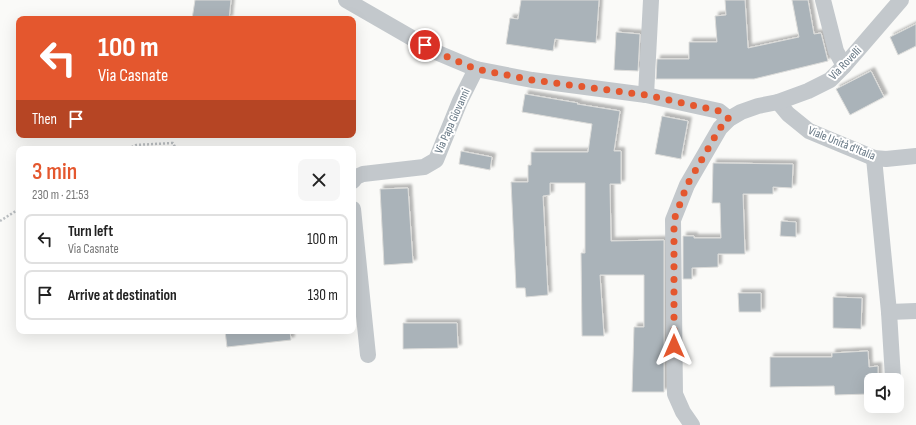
<!DOCTYPE html>
<meta charset="utf-8">
<style>
:root{--surface:#fff;--page:#f6f6f6;--text:#222;--muted:#767676;--line:#e0e0e0;--accent:#e4572e}
body{margin:0;font-family:"Sofia Sans Condensed",sans-serif;background:var(--page);color:var(--text);height:100vh;display:flex;flex-direction:column;font-size:15px;white-space:nowrap}
*{box-sizing:border-box;margin:0}
p{font-size:13px;color:var(--muted)}
.icon{flex:none;width:22px;height:22px;fill:none;stroke:currentColor;stroke-width:2;stroke-linecap:round;stroke-linejoin:round}
.map{position:relative;flex:1;overflow:hidden}
.side{position:absolute;left:16px;top:146px;width:340px;height:188px;display:flex;flex-direction:column;background:var(--surface);border-radius:8px;box-shadow:0 4px 16px #0002}
.side>*{flex:none}
.hud{position:absolute;left:16px;top:16px;width:340px;height:122px;border-radius:8px;box-shadow:0 4px 16px #0002;background:#e4572e;color:#fff;overflow:hidden}
.controls{position:absolute;left:864px;top:373px;display:grid;gap:8px}
.controls a{display:grid;place-items:center;width:40px;height:40px;border-radius:8px;background:var(--surface);box-shadow:0 4px 16px #0002;font-size:20px}
.pin{position:absolute;display:grid;place-items:center;width:34px;height:34px;color:#fff;margin:-17px;border:2px solid #fff;border-radius:50%;box-shadow:0 1px 4px #0007}
.me{position:absolute;width:44px;margin:-22px;rotate:0deg;stroke-linejoin:round;filter:drop-shadow(0 0 3px #0008)}
.turn{display:flex;align-items:center;gap:14px;height:84px;padding:0 16px;font-size:18px}
.turn .icon{width:52px;height:52px;stroke-width:2.5}
.turn b{display:block;font-size:28px;line-height:34px}
.then{display:flex;align-items:center;height:38px;padding:0 16px;background:#0003;gap:8px;font-size:15px}
.round{display:grid;place-items:center;flex:none;width:42px;height:42px;border-radius:8px;background:var(--page)}
.headline{display:flex;align-items:center;justify-content:space-between;height:68px;padding:0 16px}
h1{font-size:24px;font-weight:600;line-height:30px;color:var(--accent)}
ul{padding:0;list-style:none}
li{display:flex;align-items:center;gap:12px;height:50px;margin:0 8px 6px;padding:0 8px;border:2px solid var(--line);border-radius:8px}
li div{flex:1}
li b{display:block;font-size:15px}
li em{font-style:normal}
.map>svg:first-child{display:block}
.building{fill:#aab3b9;stroke:#dcdcda;filter:url(#shadow)}
.lines{fill:none;stroke-linecap:round;stroke-linejoin:round}
.path{stroke:#bbbfc2;stroke-width:2.5;stroke-dasharray:2 2;stroke-linecap:butt}
.minor{stroke:#c3c8cc;stroke-width:16}
.route{stroke:#e4572e;stroke-width:7;stroke-dasharray:0 12.6}
.labels{text-anchor:middle;stroke-width:4;stroke-linejoin:round;paint-order:stroke}
.street-label{font-size:12px;fill:#657683;stroke:#fff}
</style>
<div class="map">
<svg width="916" height="425" viewBox="0 0 916 425">
<defs>
<filter id="shadow"><feDropShadow dx="3.5" dy="-3.5" stdDeviation="1" flood-color="#0004"/></filter>
</defs>
<rect width="100%" height="100%" fill="#fafaf8"/>
<!-- building -->
<g class="building">
<path d="M195,0h36l-2,19h-37z"/>
<path d="M521,0h78l-3,43 -41,-4 -2,12 -47,-7 4,-26 8,1z"/>
<path d="M725,0h20l3,48 51,-11 -7,-37h16l6,34 7,-1 7,28 -74,18h-98l1,-20h32v-17h28l-2,-26 11,-1z"/>
<path d="M916,24v22l-18,9 -8,-18z"/>
<path d="M616,32l24,2 -2,37 -24,-1z"/>
<path d="M871,71l13,26 -34,18 -14,-26z"/>
<path d="M525,94l53,9 -1,1 43,7 -6,40h7v33h-11l1,57 53,-1v152h-32l2,-65h10v-52h-44l4,61h-22l-1,-83h4v-70h-35v12l-7,1 5,99 -22,2 -1,-9h-9l-5,-106h17v-17h3v-13h57l4,-28 -70,-12z"/>
<path d="M662,116l26,5 -7,38 -26,-5z"/>
<path d="M461,151l31,6 -2,13 -31,-6z"/>
<path d="M713,163l80,1 -1,24 -19,-1v7h-30l2,60h-27v13l-26,1v11h-9v-43h11v2h27l-1,-35h-8z"/>
<path d="M408,188l5,75 -29,2 -4,-76z"/>
<path d="M781,221l15,1v15l-16,-1z"/>
<path d="M738,293h23v19h-22z"/>
<path d="M833,297l29,1 -1,31 -28,-1z"/>
<path d="M403,323h54l1,25 -55,1z"/>
<path d="M225,331h65l1,9 -64,7z"/>
<path d="M868,351l1,16 9,-1v14h-7v2h-3l1,12 -34,1 -1,-9 -64,1v-30h62v-4z"/>
</g>
<g class="lines">
<!-- path -->
<g class="path">
<path d="M128,149l8,-4 37,-2 3,6"/>
<path d="M0,221l19,-12"/>
</g>
<!-- minor -->
<g class="minor">
<path d="M346,0l92,53 38,16 56,11 114,15 73,16 10,8"/>
<path d="M823,0l13,51 8,15"/>
<path d="M646,95l5,-95"/>
<path d="M778,102l10,12 21,17 65,27 12,1 30,-3"/>
<path d="M874,158l15,154 4,66"/>
<path d="M353,181l3,-4 7,-3 61,-7 12,-7 24,-59 16,-32"/>
<path d="M353,209l15,146"/>
<path d="M889,312l27,-1"/>
<path d="M692,425l-9,-13 -8,-18 -2,-174 14,-35 33,-57 9,-9 12,-7 17,-6 20,-4 30,-11 22,-11 14,-14 57,-66"/>
</g>
</g>
<g class="lines">
<!-- route -->
<path class="route" d="M425,45l13,8 38,16 56,11 114,15 73,16 10,8 -9,9 -33,57 -13,35v126"/>
</g>
<g class="labels">
<!-- street labels -->
<g class="street-label">
<text transform="translate(845 63) rotate(-46)" y="4">Via Rovelli</text>
<text transform="translate(452 121) rotate(-66)" y="4">Via Papa Giovanni</text>
<text transform="translate(842 143) rotate(22)" y="4">Viale Unità d'Italia</text>
</g>
</g>
</svg>
<div class="controls">
<a><svg class="icon" aria-label="sound" viewBox="0 0 24 24"><path d="M4 9h4l5-4v14l-5-4H4zM17 9q2 3 0 6"/></svg></a>
</div>
<div class="pin" style="left:425px;top:45px;background:#d93025"><svg class="icon" aria-label="arrive" viewBox="0 0 24 24"><path d="M6 21V4h12l-3 4 3 4H6"/></svg></div>
<svg class="me" style="left:674px;top:346px" viewBox="-20 -20 40 40"><path d="M0-17L14 15 0 8-14 15z" fill="#e4572e" stroke="#fff" stroke-width="4"/></svg>
<div class="hud">
<div class="turn"><svg class="icon" aria-label="left" viewBox="0 0 24 24"><path d="M17 20v-9H6M10 6l-5 5 5 5"/></svg><div><b>100 m</b>Via Casnate</div></div>
<div class="then">Then<svg class="icon" aria-label="arrive" viewBox="0 0 24 24"><path d="M6 21V4h12l-3 4 3 4H6"/></svg></div>
</div>
<section class="side">
<div class="headline"><div><h1>3 min</h1><p>230 m · 21:53</p></div><a class="round"><svg class="icon" aria-label="close" viewBox="0 0 24 24"><path d="M6 6l12 12M18 6L6 18"/></svg></a></div>
<ul>
<li><svg class="icon" aria-label="left" viewBox="0 0 24 24"><path d="M17 20v-9H6M10 6l-5 5 5 5"/></svg><div><b>Turn left</b><p>Via Casnate</p></div><em>100 m</em></li>
<li><svg class="icon" aria-label="arrive" viewBox="0 0 24 24"><path d="M6 21V4h12l-3 4 3 4H6"/></svg><div><b>Arrive at destination</b></div><em>130 m</em></li>
</ul>
</section>
</div>
